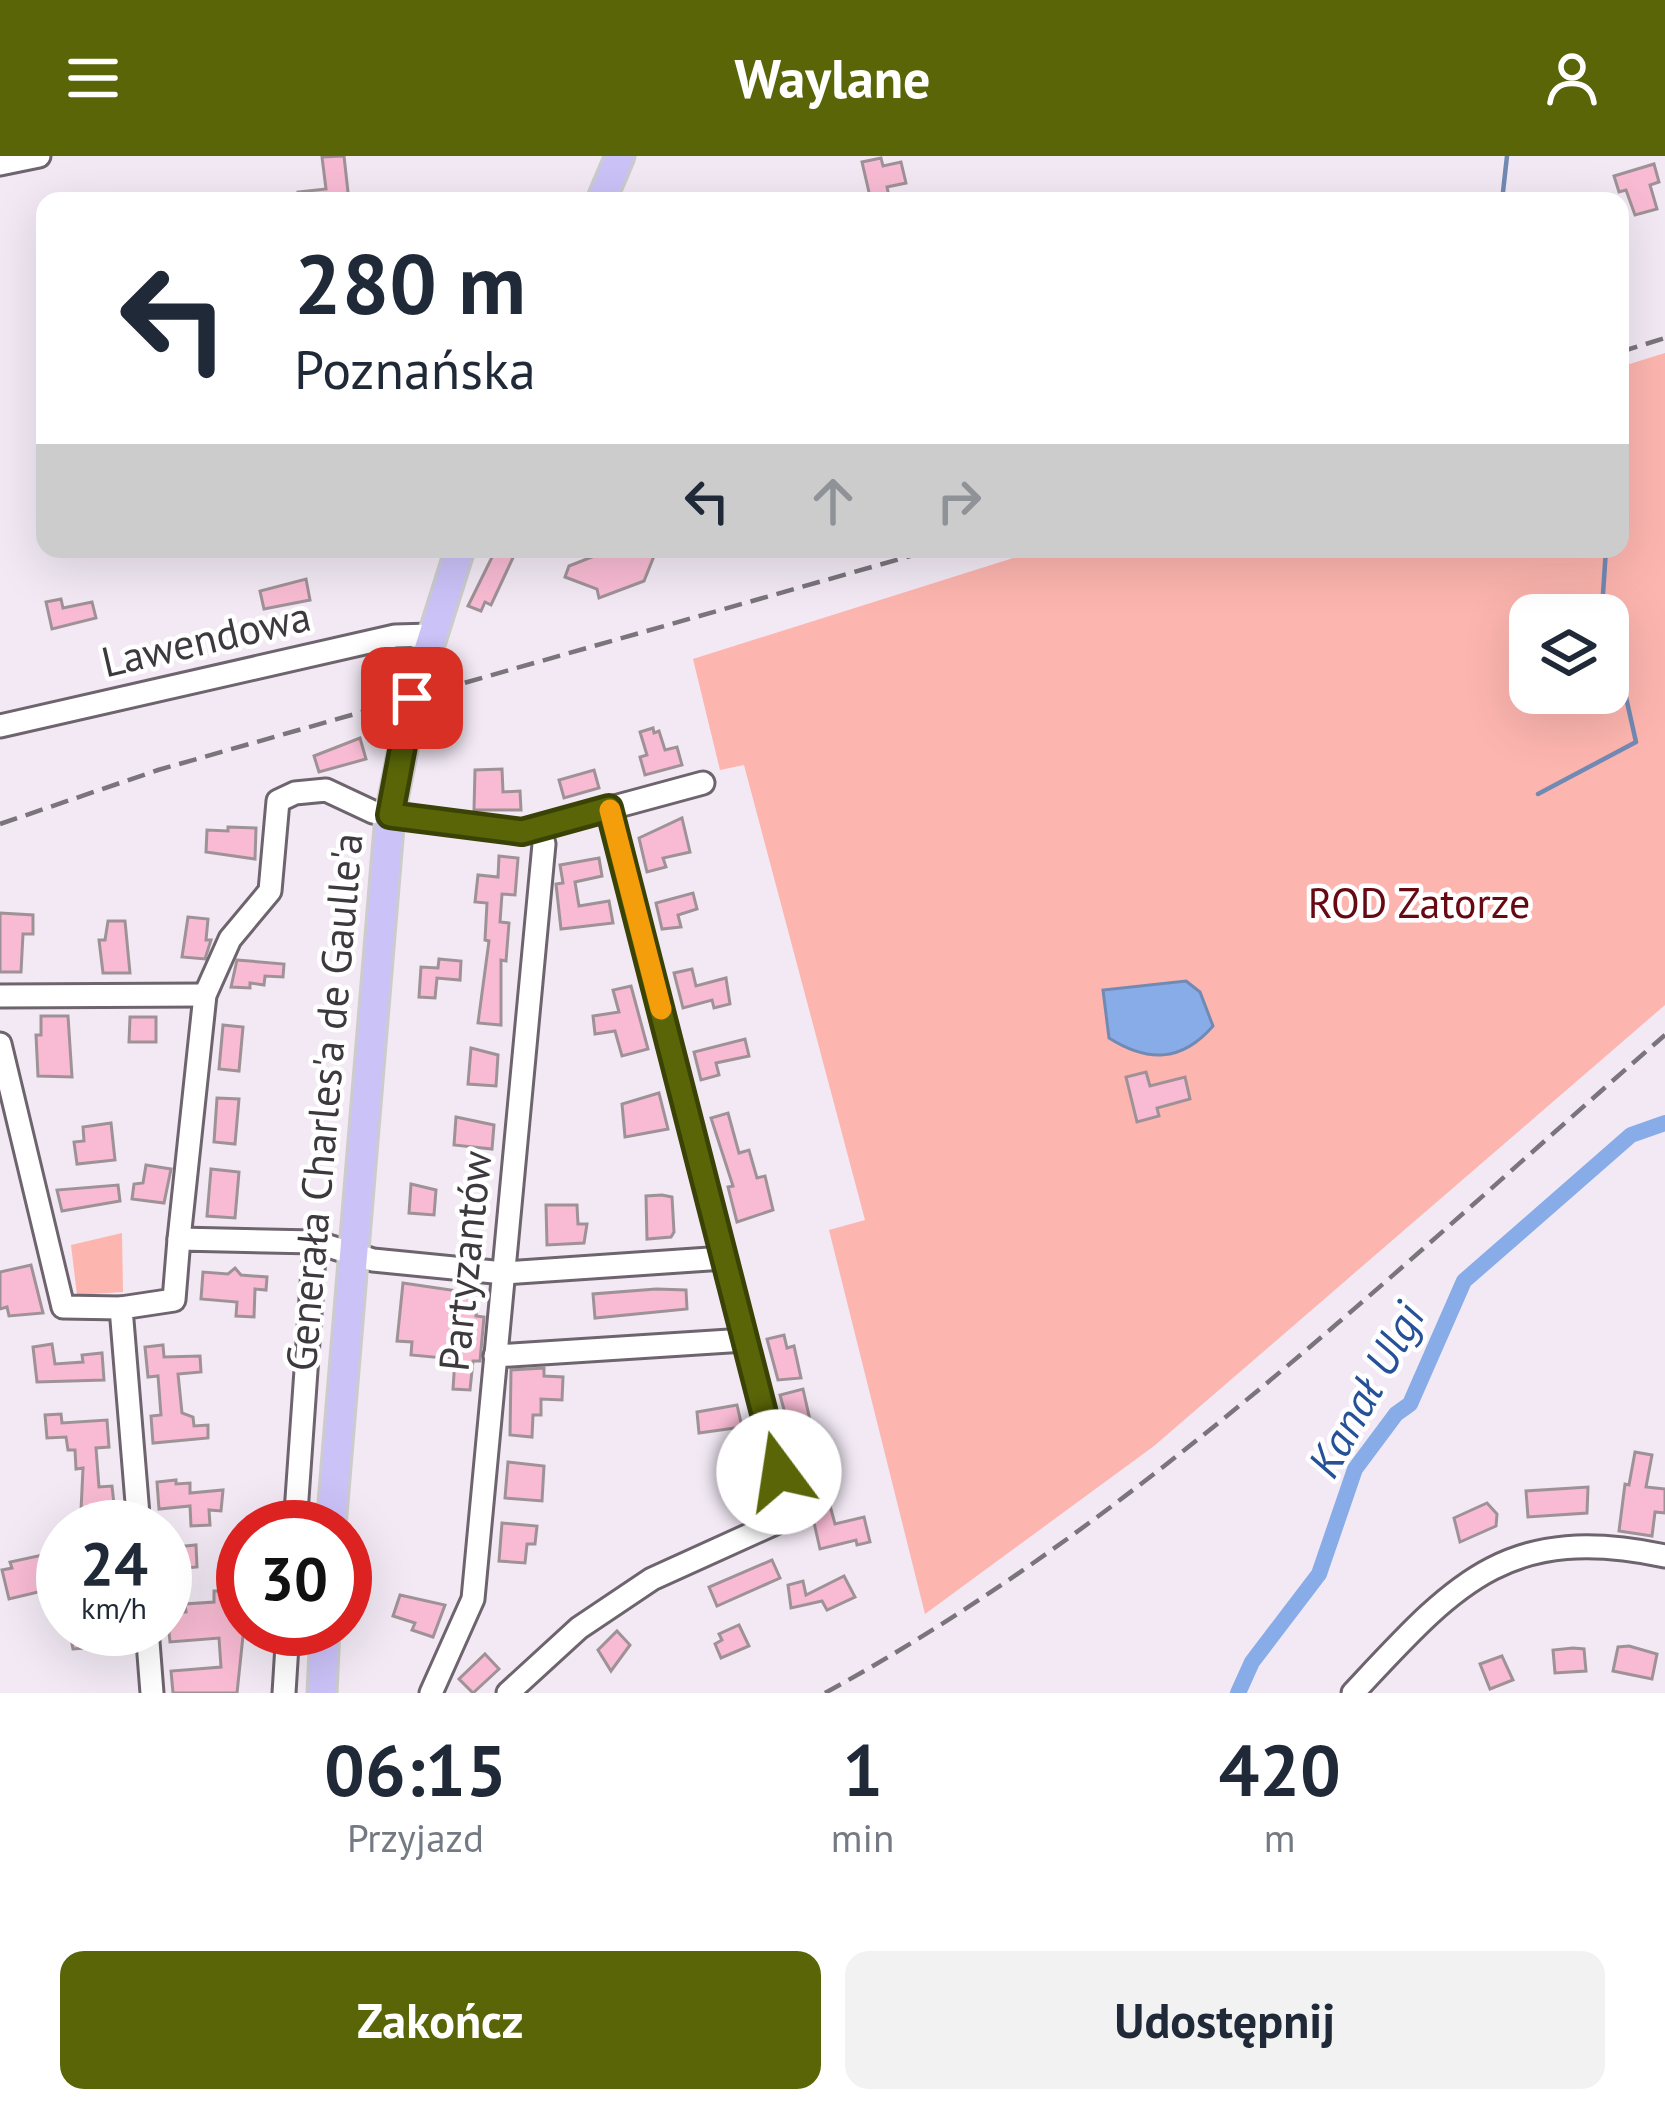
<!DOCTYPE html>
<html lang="pl">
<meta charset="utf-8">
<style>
:root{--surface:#fff;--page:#f2f2f3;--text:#1f2937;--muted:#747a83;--accent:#596507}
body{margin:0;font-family:"PT Sans",sans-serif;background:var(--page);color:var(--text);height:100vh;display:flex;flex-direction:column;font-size:45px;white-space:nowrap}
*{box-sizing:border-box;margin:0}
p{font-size:39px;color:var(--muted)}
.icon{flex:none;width:66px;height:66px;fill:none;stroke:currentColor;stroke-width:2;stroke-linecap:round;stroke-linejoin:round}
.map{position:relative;height:1537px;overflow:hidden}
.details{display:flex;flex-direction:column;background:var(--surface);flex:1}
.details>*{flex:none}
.banner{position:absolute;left:36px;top:36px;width:1593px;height:366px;border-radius:24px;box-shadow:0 12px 48px #0002;background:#fff;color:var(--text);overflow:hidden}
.tools{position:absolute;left:1509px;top:438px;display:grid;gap:24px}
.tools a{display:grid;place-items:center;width:120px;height:120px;border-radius:24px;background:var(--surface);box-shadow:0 12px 48px #0002;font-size:60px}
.speed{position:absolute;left:36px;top:1344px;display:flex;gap:24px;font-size:60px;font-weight:700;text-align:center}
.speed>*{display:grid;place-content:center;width:156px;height:156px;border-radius:50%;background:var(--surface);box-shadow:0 12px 48px #0002;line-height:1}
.speed small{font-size:30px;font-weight:400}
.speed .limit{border:18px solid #d22;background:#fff;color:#111}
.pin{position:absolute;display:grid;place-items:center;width:102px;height:102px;color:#fff;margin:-51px;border-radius:24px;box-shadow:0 6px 18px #0006}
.me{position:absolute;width:132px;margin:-66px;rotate:346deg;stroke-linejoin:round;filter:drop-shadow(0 0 9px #0008)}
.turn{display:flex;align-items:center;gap:42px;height:252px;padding:0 60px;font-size:54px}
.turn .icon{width:156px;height:156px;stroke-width:2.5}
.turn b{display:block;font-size:84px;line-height:102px}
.lanes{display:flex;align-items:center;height:114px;padding:0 60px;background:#0003;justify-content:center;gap:60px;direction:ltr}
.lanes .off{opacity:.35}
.eta{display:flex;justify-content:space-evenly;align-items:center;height:204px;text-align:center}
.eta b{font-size:72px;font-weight:700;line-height:84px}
.primary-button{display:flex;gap:24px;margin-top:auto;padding:24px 60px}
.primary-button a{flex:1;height:138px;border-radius:24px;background:var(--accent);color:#fff;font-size:48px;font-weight:700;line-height:138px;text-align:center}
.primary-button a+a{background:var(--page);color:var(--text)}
header{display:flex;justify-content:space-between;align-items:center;height:156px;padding:0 60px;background:var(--accent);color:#fff;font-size:54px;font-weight:700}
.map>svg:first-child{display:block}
.green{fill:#fdb5af;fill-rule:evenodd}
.water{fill:#87ace7;stroke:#718ab4;stroke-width:3}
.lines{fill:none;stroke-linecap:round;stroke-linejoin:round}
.stream{stroke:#718ab4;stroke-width:4.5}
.canal{stroke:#87ace7;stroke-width:16}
.building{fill:#f8bbd3;stroke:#9f9297;stroke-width:3}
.minor-casing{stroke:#6d646e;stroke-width:27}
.major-casing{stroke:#cdcccd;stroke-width:33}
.minor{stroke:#fff;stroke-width:21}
.major{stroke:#cbc2f8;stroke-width:27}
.rail{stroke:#7a747b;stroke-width:4.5;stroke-dasharray:18 9;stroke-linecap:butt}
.route-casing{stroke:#3a4205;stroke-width:30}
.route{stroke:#596507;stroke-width:21}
.slow{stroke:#f59e0b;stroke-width:21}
.labels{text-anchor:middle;stroke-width:9;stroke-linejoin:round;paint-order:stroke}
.street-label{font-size:42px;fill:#3d393e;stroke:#fff}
.park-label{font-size:42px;fill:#670912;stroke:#fff}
.water-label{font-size:45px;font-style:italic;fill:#265198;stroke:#fff}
</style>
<header><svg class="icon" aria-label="menu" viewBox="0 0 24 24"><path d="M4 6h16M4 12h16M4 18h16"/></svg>Waylane<svg class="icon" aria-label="person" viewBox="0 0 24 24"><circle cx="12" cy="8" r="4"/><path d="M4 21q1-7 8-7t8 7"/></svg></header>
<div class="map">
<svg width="1665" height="1537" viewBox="0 0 1665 1537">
<rect width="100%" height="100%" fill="#f2e9f4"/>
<!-- green -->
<g class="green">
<path d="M1665,197v652l-511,441 -229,168 -96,-384 36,-10 -121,-455 -24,5 -27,-111 349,-110h578v-182zM1530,459h78v78h-78z"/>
<path d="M122,1077l1,59 -46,3 -6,-50z"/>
</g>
<!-- water -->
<path class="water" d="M1186,825l14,11 13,34c-32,37 -66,36 -104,12l-6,-48z"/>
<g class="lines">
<!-- stream -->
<g class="stream">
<path d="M1502,45l5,-45"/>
<path d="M1606,393l-3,45 4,21"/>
<path d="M1538,638l98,-52 -28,-125"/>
</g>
<!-- canal -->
<path class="canal" d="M1238,1537l14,-31 67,-88 36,-105 41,-55 14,-10 54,-123 167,-146 34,-12"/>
</g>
<!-- building -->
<g class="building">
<path d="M344,0l5,45h-50l-1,-9 28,-3 -4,-32z"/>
<path d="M881,2l2,8 18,-4 5,21 -19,4 3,14h-19l-9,-39z"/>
<path d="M1654,8l5,18 -9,3 7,24 -22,6 -9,-25 -7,2 -5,-16z"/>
<path d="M496,393h21l-26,56 -6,-3 -4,9 -13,-5z"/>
<path d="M612,393h25l17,7 -10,25 -45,17 -2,-9 -32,-12 4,-11z"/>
<path d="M306,423l4,21 -46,9 -4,-18z"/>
<path d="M61,443l2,9 29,-6 4,16 -44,11 -6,-27z"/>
<path d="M653,572l1,5 5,-2 6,19 12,-3 5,18 -37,10 -5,-18 7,-2 -7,-23z"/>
<path d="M360,582l6,21 -47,13 -5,-16z"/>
<path d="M502,613l1,23 17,-1 1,19h-47l1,-40z"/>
<path d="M594,614l5,18 -35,10 -5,-18z"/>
<path d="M682,662l8,34 -27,6 3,9 -19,5 -8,-34z"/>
<path d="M228,671l28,1 -1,31 -49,-7 1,-22 21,1z"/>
<path d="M499,700l19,2 -3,37 -13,-1 -2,28 9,1 -3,38 -5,-1v65l-23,-2 11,-82 -4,-1 2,-37 -12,-1 3,-27 20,2z"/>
<path d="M599,702l3,18 -27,6 4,24 30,-5 4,22 -52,6 -5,-45 7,-1 -3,-18z"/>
<path d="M693,737l4,16 -19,6 3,12 -19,2 -6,-26z"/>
<path d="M0,757l33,2v19h-10l-2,38h-21z"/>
<path d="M188,761l20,2 -2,21h5l-6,19 -23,-2z"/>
<path d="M108,765h17l5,52h-27l-4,-33h6z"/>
<path d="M439,803l22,2 -1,19 -23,-2 -2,20 -16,-1 2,-30 17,1z"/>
<path d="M237,804l47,4 -1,13 -18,-1 -1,9 -14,-2v5l-19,-1z"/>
<path d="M692,813l4,17 30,-8 4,26 -16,4 -2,-8 -29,8 -9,-35z"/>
<path d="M631,830l17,63 -26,7 -7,-25 -20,3 -2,-18 26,-4 -6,-22z"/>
<path d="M41,860h27l4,61 -34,-1 -2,-41h5z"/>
<path d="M130,861h26v25h-27z"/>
<path d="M223,869l20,2 -4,44 -20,-2z"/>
<path d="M745,883l4,17 -33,7 3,12 -18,5 -7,-28z"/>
<path d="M471,892l27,7 -2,31 -28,-2z"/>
<path d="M1146,916l4,14 35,-9 5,22 -33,9 2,8 -22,6 -11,-45z"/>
<path d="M659,937l9,36 -43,8 -3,-33z"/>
<path d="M217,942l22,1 -4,45 -21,-2z"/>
<path d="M728,957l11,40 10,-3 8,28 8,-2 8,34 -36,12 -9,-35 5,-1 -22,-68z"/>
<path d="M456,961l38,8 -2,24 -38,-4z"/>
<path d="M111,967l4,37 -38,4 -3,-22 10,-1 -1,-14z"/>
<path d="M146,1009l25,4 -7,34 -32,-4 2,-15 9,-1z"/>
<path d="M211,1013l28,3 -4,46 -28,-2z"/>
<path d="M411,1028l25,6 -2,25 -25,-2z"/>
<path d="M118,1029l2,16 -58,10 -5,-21z"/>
<path d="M662,1039l10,2 2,35 -3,5 -24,2 -1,-43z"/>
<path d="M546,1049h31l1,19h9l-3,19 -37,2z"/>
<path d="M31,1109l12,48 -34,3 -2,-9 -7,2v-37z"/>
<path d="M235,1112l6,7 26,2 -1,13 -11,-1 -1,28 -18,-1 1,-14 -36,-3 2,-27 25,2z"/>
<path d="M403,1127l75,11 -2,22 8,1 -4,44h-7l-3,29 -17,-1 2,-30 -44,-4 1,-13 -15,-1z"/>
<path d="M656,1133l30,1 1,19 -92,9 -2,-24z"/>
<path d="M784,1179l3,13 7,-2 7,32 -23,2 -11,-41z"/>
<path d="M52,1188l3,20 28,-2 -1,-7 20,-2 2,27 -67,2 -4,-35z"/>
<path d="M163,1189l1,12 36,-1 1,16 -23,2 4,39 11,4 1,9 14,-1v13l-55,5 -2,-27 10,-1 -3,-39 -10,1 -3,-30z"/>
<path d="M544,1212v8l19,1 -1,23 -21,-1v16h-8l-1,22 -22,-2 1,-65z"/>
<path d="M803,1233l20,89 -19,5 -24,-88z"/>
<path d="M737,1249l5,22 -43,6 -2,-21z"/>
<path d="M61,1258l1,9 45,-3 2,27 -13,1 3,39 13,-1 3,27 -26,2 -1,-5 -7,1 2,-43 -7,1 -1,-19h-7l-2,-13 -19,1 -2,-23z"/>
<path d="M1635,1296l17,3 -6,32 19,2v24l-10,-1 -3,24 -33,-5 6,-47 4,1z"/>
<path d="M508,1306l36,4 -2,35 -37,-3z"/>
<path d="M176,1324v4l14,-1v10l33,-3 -2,21 -12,-1 1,15 -19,1 -1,-20 -31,3 -2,-27z"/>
<path d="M1588,1331l-1,26 -59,4 -2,-26z"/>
<path d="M829,1346l6,22 29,-7 6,25 -13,3 -1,-5 -36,9 -10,-44z"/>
<path d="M1487,1347l10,11 -1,12 -36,16 -6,-24z"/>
<path d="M502,1367l35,3 -2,18h-8l-2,19 -26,-2z"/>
<path d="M196,1389l1,22 -32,3v-22z"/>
<path d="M47,1398l1,4 15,-2v30l-54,13 -7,-29 10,-2 -2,-6z"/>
<path d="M772,1404l8,18 -63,28 -8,-19z"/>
<path d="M844,1420l11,21 -28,13 -5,-9 -31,7 -3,-23 15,-4 3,14z"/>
<path d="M214,1435h29v14h-5l5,31 -6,57h-64l-2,-22 50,-4 -2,-29 -49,4 -3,-28 19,-2 -1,-8 29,-2z"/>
<path d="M400,1439l45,10 -12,32 -21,-7 3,-7 -22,-7z"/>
<path d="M739,1469l10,21 -28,12 -6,-14 7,-4 -3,-6z"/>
<path d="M69,1473h55l2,16 -53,4z"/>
<path d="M617,1475l13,14 -19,26 -13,-21z"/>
<path d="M1629,1490l28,8 -5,25 -39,-8 5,-24z"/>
<path d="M1573,1492l11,1 2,22 -31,2 -2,-23z"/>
<path d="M485,1498l14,15 -26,24 -14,-14z"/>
<path d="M1502,1500l11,24 -23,9 -10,-25z"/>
</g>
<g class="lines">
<!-- minor casing -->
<g class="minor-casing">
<g id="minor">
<path d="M0,8l39,-8"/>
<path d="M0,570l395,-90 36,-1"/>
<path d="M0,840l205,-1"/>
<path d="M0,888l63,263 58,1"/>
<path d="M179,1083l26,-244 25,-56 40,-48 8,-90 17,-8 31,-3 47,22 149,20 181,-49"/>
<path d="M495,1200l250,-16"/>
<path d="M139,1371l-18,-219 53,-8 5,-61 136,3 58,18 131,13 220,-15"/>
<path d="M295,1371l20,-285"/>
<path d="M147,1473l5,64"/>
<path d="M284,1537l4,-64"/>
<path d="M431,1537l42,-94 71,-755 -5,-16"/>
<path d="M508,1537l71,-65 73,-49 139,-63 -182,-708"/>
<path d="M1353,1537c101,-108 153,-171 312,-137"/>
</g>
</g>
<!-- major casing -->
<g class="major-casing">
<g id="major">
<path d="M601,45l19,-45"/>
<path d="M331,1371l59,-712 23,-117 47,-149"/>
<path d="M322,1537l3,-64"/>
</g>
</g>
<!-- minor -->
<use href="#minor" class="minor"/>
<!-- major -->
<use href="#major" class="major"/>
<!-- rail -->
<g class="rail">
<path d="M1620,196l45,-14"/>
<path d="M0,668l158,-54 777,-221"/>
<path d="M825,1537c313,-171 573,-426 840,-658"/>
</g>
</g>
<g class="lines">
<!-- route casing -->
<g class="route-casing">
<path id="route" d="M412,542l-22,117 132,17 87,-24 170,664"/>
</g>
<!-- route -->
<use href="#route" class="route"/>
<!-- slow -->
<path class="slow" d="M610,654l51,199"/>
</g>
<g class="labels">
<!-- street labels -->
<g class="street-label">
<text transform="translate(206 483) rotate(-13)" y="15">Lawendowa</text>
<text transform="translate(324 946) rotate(-85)" y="15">Generała Charles'a de Gaulle'a</text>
<text transform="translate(465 1105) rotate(-84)" y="15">Partyzantów</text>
</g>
<!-- park labels -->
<g class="park-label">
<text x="1419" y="762">ROD Zatorze</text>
</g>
<!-- water labels -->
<g class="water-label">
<text transform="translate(1366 1234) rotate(-61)" y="16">Kanał Ulgi</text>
</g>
</g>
</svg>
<div class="tools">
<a><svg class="icon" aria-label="layers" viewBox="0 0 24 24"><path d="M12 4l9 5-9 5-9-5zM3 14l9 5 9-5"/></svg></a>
</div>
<div class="speed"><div>24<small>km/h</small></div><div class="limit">30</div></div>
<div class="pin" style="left:412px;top:542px;background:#d93025"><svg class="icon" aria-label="arrive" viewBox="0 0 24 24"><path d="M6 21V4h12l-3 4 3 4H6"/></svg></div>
<svg class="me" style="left:779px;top:1316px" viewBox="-20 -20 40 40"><circle r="19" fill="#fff"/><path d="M0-13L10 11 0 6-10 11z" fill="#596507"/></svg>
<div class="banner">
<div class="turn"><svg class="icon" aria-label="left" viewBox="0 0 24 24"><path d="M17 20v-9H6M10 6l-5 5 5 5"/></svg><div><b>280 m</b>Poznańska</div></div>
<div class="lanes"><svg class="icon" aria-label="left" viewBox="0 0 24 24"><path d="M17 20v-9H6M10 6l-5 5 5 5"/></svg><svg class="icon off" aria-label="ahead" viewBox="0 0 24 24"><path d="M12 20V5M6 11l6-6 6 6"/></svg><svg class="icon off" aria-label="right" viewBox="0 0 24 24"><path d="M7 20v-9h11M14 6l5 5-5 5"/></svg></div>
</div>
</div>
<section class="details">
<div class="eta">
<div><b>06:15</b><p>Przyjazd</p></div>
<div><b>1</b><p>min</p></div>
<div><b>420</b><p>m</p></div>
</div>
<div class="primary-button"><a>Zakończ</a><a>Udostępnij</a></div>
</section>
